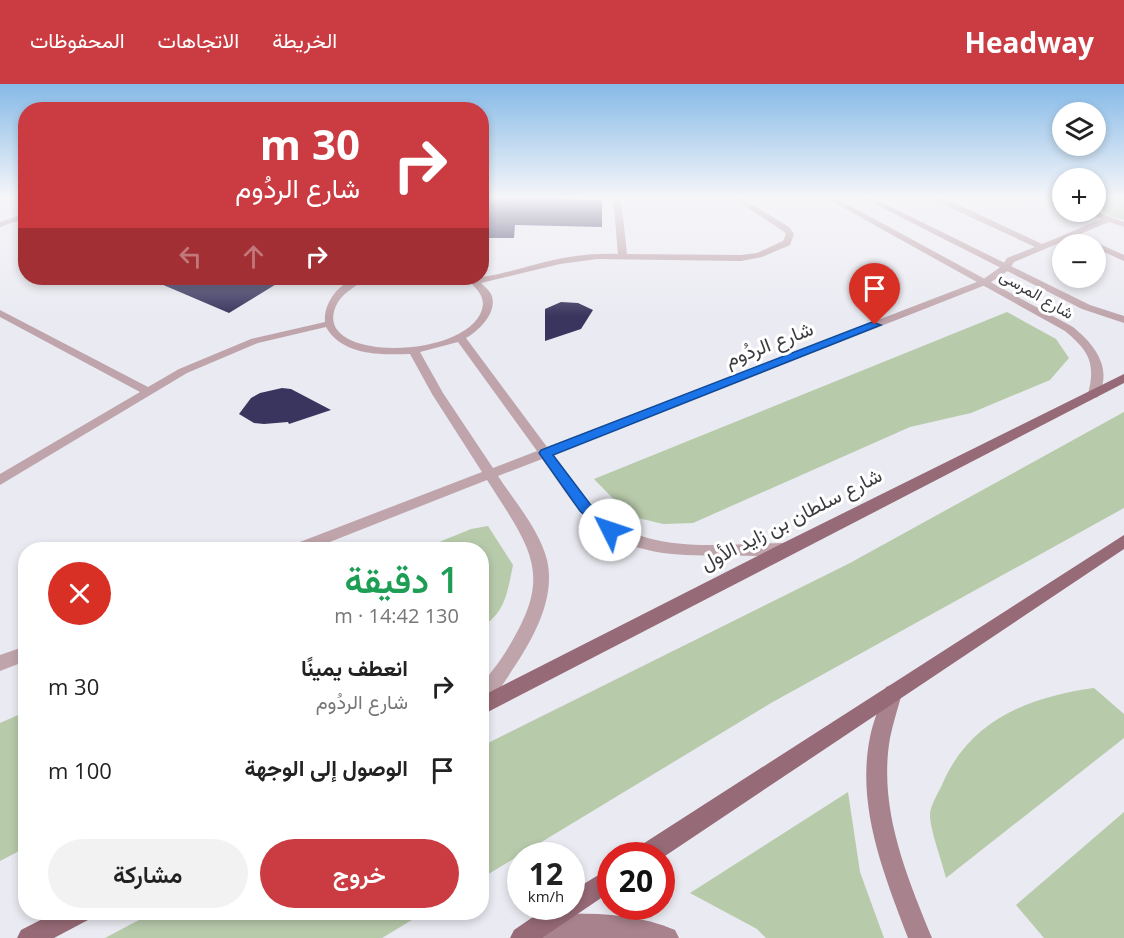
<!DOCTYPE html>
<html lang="ar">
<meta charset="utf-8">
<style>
:root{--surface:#fff;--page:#f2f2f2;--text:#222;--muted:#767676;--accent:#cb3b42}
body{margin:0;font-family:"Open Sans",Vazirmatn,sans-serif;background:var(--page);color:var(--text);direction:rtl;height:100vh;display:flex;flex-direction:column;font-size:22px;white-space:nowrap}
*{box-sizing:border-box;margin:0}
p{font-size:20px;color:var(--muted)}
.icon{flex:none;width:33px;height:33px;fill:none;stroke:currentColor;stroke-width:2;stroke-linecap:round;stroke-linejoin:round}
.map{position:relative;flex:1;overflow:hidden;direction:ltr}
.panel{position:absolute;left:18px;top:458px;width:471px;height:378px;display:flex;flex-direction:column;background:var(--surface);border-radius:24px;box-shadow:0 3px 9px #0003;direction:rtl}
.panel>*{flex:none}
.hud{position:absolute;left:18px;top:18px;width:471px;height:183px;border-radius:24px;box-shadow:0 3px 9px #0003;direction:rtl;background:#cb3b42;color:#fff;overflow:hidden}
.buttons{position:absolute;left:1052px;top:18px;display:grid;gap:12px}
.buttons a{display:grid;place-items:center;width:54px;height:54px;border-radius:50%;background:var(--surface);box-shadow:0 3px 9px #0003;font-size:30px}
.speed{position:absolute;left:507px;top:758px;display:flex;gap:12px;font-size:30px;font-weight:700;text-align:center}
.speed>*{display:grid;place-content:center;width:78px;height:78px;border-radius:50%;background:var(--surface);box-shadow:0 3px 9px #0003;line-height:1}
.speed small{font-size:15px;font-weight:400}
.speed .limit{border:9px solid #d22;background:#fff;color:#111}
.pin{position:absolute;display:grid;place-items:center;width:51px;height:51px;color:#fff;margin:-62px -26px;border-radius:50% 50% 50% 0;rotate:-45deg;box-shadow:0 0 6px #0007}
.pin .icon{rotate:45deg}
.me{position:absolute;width:66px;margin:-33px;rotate:311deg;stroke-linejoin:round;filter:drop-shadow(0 0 4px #0008)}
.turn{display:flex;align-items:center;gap:21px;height:126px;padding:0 30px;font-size:27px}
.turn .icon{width:78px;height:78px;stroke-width:2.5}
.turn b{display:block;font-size:42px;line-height:51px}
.lanes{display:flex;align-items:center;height:57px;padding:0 30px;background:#0003;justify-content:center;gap:30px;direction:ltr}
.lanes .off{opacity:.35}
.round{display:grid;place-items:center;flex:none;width:63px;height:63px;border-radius:32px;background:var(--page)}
.head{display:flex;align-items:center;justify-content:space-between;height:102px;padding:0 30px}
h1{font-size:36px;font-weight:600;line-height:45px;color:#1e9e55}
.button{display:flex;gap:12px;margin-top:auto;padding:12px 30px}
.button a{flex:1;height:69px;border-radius:36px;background:var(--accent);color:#fff;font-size:24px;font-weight:600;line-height:69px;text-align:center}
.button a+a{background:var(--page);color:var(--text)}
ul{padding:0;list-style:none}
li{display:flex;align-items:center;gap:18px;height:84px;padding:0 30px}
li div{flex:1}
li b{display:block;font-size:22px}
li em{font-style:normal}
header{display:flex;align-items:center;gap:36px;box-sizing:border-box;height:84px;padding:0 30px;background:var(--accent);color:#fff}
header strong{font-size:28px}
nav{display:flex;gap:33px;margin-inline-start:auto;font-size:21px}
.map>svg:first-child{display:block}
.green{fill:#b7caaa}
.building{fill:#3a355e}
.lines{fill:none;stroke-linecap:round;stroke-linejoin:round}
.lane{fill:#bfa5ab;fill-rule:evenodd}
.street{fill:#bfa5ab;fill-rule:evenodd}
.secondary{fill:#a8828c;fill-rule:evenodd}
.primary{fill:#966a76;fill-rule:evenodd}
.route{fill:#1a73e8;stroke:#114b97;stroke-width:1.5}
.labels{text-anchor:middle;stroke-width:6;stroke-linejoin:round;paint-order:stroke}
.far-street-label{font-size:16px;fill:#3c3c40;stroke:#fff}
.street-label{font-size:20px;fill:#3c3c40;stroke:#fff}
</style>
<header>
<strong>Headway</strong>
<nav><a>الخريطة</a><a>الاتجاهات</a><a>المحفوظات</a></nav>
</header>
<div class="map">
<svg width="1124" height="854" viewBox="0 0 1124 854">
<rect width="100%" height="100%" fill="#eaeaf2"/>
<!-- green -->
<g class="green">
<path d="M1103,114l21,1v21l-14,-4 -13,-9 1,-7z"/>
<path d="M1007,228l49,27 13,19 -19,22 -79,33 -61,14 -217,96 -30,1 -33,-8 -36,-37z"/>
<path d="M1124,328v96l-353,195 -289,175v-132l368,-183z"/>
<path d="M488,442l25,39c-5,23 -7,49 -31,61v-77h-60l49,-20z"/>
<path d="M1094,604l30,26v24l-178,140c-4,-17 -16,-48 -16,-63 0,-9 8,-22 12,-30 27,-65 87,-88 152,-97z"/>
<path d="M25,628v136l-25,13v-138z"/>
<path d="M848,708l12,80 24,66h-118l-9,-9 -67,-36z"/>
<path d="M1124,728v126h-80l-28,-33z"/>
<path d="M154,828h271l-43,26h-277z"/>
</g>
<!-- building -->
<g class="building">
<path d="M482,113l120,3v27l-87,-2 -1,13h-32z"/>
<path d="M147,194h139l-57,35z"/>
<path d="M561,218l17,1 15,7 -12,19 -36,12v-32z"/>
<path d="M282,304l9,1 40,21 -42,14 -1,-2 -24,2 -10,-1 -15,-9 12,-16 9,-5z"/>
</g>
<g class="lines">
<!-- lane -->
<g class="lane">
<path d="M613,113h8l6,57 114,1 16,-2 26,-12 3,-7 -3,-3 -52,-34h9l49,30 5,7 -4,11 -28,12 -21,4 -144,-2 -37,5 -79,19c3,3 8,7 10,11 8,17 -12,37 -25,44l81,109 435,-167 20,-14 5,-8 28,-11 -99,-46v-4h6l100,47 60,-25 -16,-7 9,-1 29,11v5l-15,-5 -95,40 -5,8 -21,14 -435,171c12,16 24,37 39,51 53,52 125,37 193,37l5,2 2,4 -2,4c-17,6 -46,2 -65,2 -52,2 -108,-1 -145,-44 -14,-16 -25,-35 -38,-52l-44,17c17,26 41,53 49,84 12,52 -32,105 -59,146l-6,2c-3,-25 5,-29 19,-49 54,-82 34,-104 -14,-179l-175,69h-22l2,-4 190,-73 -50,-78 -22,-40c-28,1 -68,2 -84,-27l-68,16 -71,30 -187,112v-11l140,-82 -140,-75v-7l148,77 31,-18 72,-30 74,-17c-2,-22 19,-46 41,-44 -9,8 -21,13 -28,24 -36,63 140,59 145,2 0,-12 -11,-18 -16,-26 29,0 61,-13 91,-19 20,-4 40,-6 60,-5zM458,258l79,109 -44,17 -50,-75 -23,-41z"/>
<path d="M26,129v5l-26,9v-5z"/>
<path d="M1095,158l29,13v6l-29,-13v-4h-4z"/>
<path d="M26,562v15l-26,10v-16z"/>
</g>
<!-- street -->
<g class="street">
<path d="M824,113h10l239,130c22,18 40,41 25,70l-4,1 -6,-4c8,-31 1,-43 -23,-63z"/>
<path d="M861,113h10l219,108 34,11v7l-42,-14z"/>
</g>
<!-- secondary -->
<g class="secondary">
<path d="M893,600l7,3 2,6c-4,15 -9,30 -12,45 -12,70 16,136 42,200h-24c-24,-64 -52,-131 -38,-201 3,-15 9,-29 14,-44l2,-6z"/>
<path d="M541,830c45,-1 92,-2 134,16l4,8h-138l-8,-4 -4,-8 4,-8z"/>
</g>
<!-- primary -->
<g class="primary">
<path d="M1124,290v9l-642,332v-19l297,-151z"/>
<path d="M1124,451v14l-462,309v-3h-27l3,-8z"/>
<path d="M610,784v24l-68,46h-32l4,-8 35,-24h23v-15z"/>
<path d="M56,828h36l-4,8 -34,18h-37l4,-8z"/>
</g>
</g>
<!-- sky -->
<linearGradient id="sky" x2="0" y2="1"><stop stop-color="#86bae7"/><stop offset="0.49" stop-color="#f6f6f9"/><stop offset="1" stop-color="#f6f6f9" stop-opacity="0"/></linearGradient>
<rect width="1124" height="232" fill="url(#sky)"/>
<!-- route -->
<path class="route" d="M872,238l9,3 -328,130 37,49 25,22 2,4 -2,4h-10l-25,-23 -41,-58 2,-3z"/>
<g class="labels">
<!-- far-street labels -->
<g class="far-street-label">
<text transform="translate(1037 210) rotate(30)" y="6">شارع المرسى</text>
</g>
<!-- street labels -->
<g class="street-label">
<text transform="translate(769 260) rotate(-21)" y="7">شارع الردُوم</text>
<text transform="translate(791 435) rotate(-27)" y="7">شارع سلطان بن زايد الأول</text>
</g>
</g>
</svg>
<div class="buttons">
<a><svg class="icon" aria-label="layers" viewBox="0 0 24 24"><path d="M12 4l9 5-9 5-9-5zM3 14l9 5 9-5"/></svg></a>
<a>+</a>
<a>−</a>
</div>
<div class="speed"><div>12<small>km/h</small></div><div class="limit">20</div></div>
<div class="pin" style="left:875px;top:241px;background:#d93025"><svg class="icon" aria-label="arrive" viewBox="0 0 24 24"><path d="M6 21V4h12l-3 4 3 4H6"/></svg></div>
<svg class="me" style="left:610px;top:446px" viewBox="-20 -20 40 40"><circle r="19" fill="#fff"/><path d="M0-13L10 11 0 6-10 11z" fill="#1a73e8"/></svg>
<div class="hud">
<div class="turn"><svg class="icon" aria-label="right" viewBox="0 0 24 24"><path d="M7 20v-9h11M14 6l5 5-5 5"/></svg><div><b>30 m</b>شارع الردُوم</div></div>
<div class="lanes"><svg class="icon off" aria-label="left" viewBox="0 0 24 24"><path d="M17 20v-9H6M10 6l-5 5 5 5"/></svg><svg class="icon off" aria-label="ahead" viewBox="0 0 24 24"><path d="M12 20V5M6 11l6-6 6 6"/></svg><svg class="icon" aria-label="right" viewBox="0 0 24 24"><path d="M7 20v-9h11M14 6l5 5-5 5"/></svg></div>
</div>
<section class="panel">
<div class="head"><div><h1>1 دقيقة</h1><p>130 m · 14:42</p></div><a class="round" style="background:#d93025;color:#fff"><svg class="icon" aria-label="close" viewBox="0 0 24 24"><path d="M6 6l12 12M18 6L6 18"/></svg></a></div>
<ul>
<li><svg class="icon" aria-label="right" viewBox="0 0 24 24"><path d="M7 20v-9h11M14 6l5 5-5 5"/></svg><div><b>انعطف يمينًا</b><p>شارع الردُوم</p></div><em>30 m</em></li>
<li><svg class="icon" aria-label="arrive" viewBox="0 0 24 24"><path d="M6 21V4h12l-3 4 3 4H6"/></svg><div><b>الوصول إلى الوجهة</b></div><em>100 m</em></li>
</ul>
<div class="button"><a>خروج</a><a>مشاركة</a></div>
</section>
</div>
